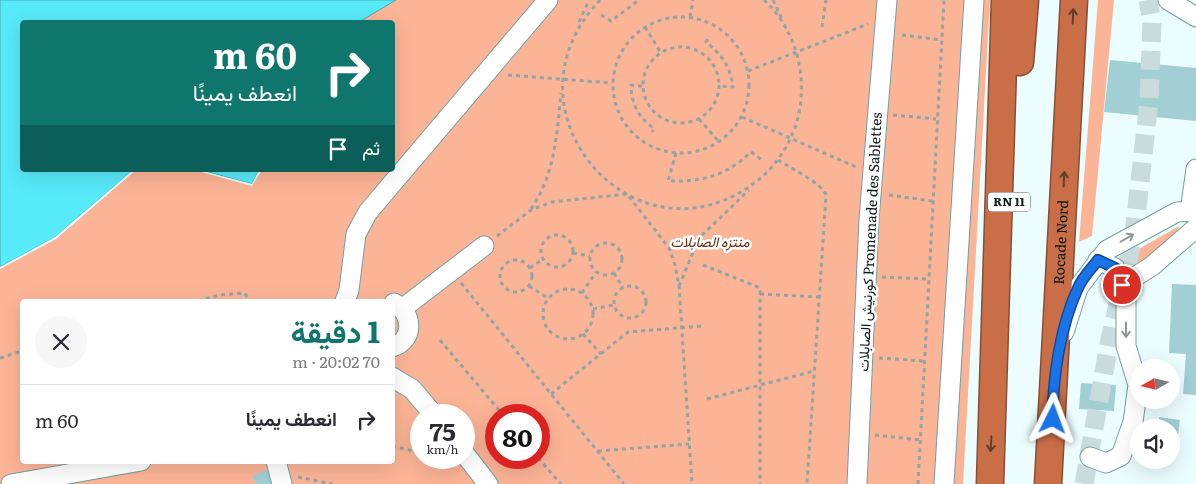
<!DOCTYPE html>
<html lang="ar">
<meta charset="utf-8">
<style>
:root{--surface:#fff;--page:#f7f7f7;--text:#2b2b33;--muted:#7c7c81;--line:#e1e1e2;--accent:#0f766e}
body{margin:0;font-family:Literata,Vazirmatn,serif;background:var(--page);color:var(--text);direction:rtl;height:100vh;display:flex;flex-direction:column;font-size:19px;white-space:nowrap}
*{box-sizing:border-box;margin:0}
p{font-size:16px;color:var(--muted)}
.icon{flex:none;width:28px;height:28px;fill:none;stroke:currentColor;stroke-width:2;stroke-linecap:round;stroke-linejoin:round}
.map{position:relative;flex:1;overflow:hidden;direction:ltr}
.side{position:absolute;left:20px;top:299px;width:375px;height:165px;display:flex;flex-direction:column;background:var(--surface);border-radius:5px;box-shadow:0 5px 20px #0002;direction:rtl}
.side>*{flex:none}
.top-card{position:absolute;left:20px;top:20px;width:375px;height:152px;border-radius:5px;box-shadow:0 5px 20px #0002;direction:rtl;background:#0f766e;color:#fff;overflow:hidden}
.needle{width:32px;rotate:262deg}
.tools{position:absolute;left:1130px;top:359px;display:grid;gap:10px}
.tools a{display:grid;place-items:center;width:50px;height:50px;border-radius:50%;background:var(--surface);box-shadow:0 5px 20px #0002;font-size:25px}
.speed{position:absolute;left:410px;top:404px;display:flex;gap:10px;font-size:25px;font-weight:700;text-align:center}
.speed>*{display:grid;place-content:center;width:65px;height:65px;border-radius:50%;background:var(--surface);box-shadow:0 5px 20px #0002;line-height:1}
.speed small{font-size:12px;font-weight:400}
.speed .limit{border:8px solid #d22;background:#fff;color:#111}
.pin{position:absolute;display:grid;place-items:center;width:42px;height:42px;color:#fff;margin:-21px;border:2px solid #fff;border-radius:50%;box-shadow:0 1px 5px #0007}
.me{position:absolute;width:55px;margin:-28px;rotate:3deg;stroke-linejoin:round;filter:drop-shadow(0 0 4px #0008)}
.turn{display:flex;align-items:center;gap:18px;height:105px;padding:0 15px;font-size:22px}
.turn .icon{width:65px;height:65px;stroke-width:2.5}
.turn b{display:block;font-size:35px;line-height:42px}
.then{display:flex;align-items:center;height:48px;padding:0 15px;background:#0003;gap:10px;font-size:19px}
.round{display:grid;place-items:center;flex:none;width:52px;height:52px;border-radius:26px;background:var(--page)}
.head{display:flex;align-items:center;justify-content:space-between;height:85px;padding:0 15px}
h1{font-size:30px;font-weight:700;line-height:38px;color:var(--accent)}
ul{padding:0;list-style:none}
li{display:flex;align-items:center;gap:15px;height:70px;padding:0 15px;border-top:1px solid var(--line)}
li div{flex:1}
li b{display:block;font-size:19px}
li em{font-style:normal}
.map>svg:first-child{display:block}
.green{fill:#fcb496;fill-rule:evenodd}
.water{fill:#57eaf9;stroke:#3fabb6}
.pier{fill:#ebfdff}
.building{fill:#a2cfd4}
.lines{fill:none;stroke-linecap:round;stroke-linejoin:round}
.minor-tunnel{stroke:#c9dbdd;stroke-width:19;stroke-dasharray:19 9;stroke-linecap:butt}
.minor-casing{stroke:#739fa3;stroke-width:21}
.highway-casing{stroke:#855037;stroke-width:29}
.path{stroke:#92a4a6;stroke-width:3;stroke-dasharray:4 4;stroke-linecap:butt}
.minor{stroke:#fff;stroke-width:19}
.highway{stroke:#c96e46;stroke-width:26}
.oneway{stroke:#5e3f2e}
.oneway2{stroke:#8f9798}
.route-casing{stroke:#114b97;stroke-width:12}
.route{stroke:#1a73e8;stroke-width:9}
.labels{text-anchor:middle;stroke-width:5;stroke-linejoin:round;paint-order:stroke}
.shield{fill:#fff;stroke:#515d5f;stroke-width:1}
.shield-label{font-size:12px;font-weight:bold;fill:#06181a}
.park-label{font-size:14px;font-style:italic;fill:#682d12;stroke:#fff}
.street-label{font-size:14px;fill:#06181a;stroke:#fff}
</style>
<div class="map">
<svg width="1196" height="484" viewBox="0 0 1196 484">
<rect width="100%" height="100%" fill="#ebfdff"/>
<!-- green -->
<g class="green">
<path d="M396,0h594l-27,484h-963v-217l55,-30 78,-67h68l51,14 7,-14h133v-148h-33zM22,301h370v160h-370zM421,415h43v43h-43zM496,415h43v43h-43z"/>
<path d="M1098,0h16l-22,236 -13,6z"/>
<path d="M1179,226l-2,8 -33,29h-8l-2,-8 3,-5z"/>
</g>
<!-- water -->
<g class="water">
<path d="M0,0h396l-37,22h-337v148h111l-78,67 -55,30z"/>
<path d="M201,170h58l-7,14z"/>
</g>
<!-- pier -->
<g class="pier">
<path d="M133,170h3l-80,69 -56,30v-2l55,-30z"/>
<path d="M199,170l53,14 7,-14h3l-10,16 -51,-14z"/>
</g>
<!-- building -->
<g class="building">
<path d="M1110,60l86,8v53l-92,-9z"/>
<path d="M1172,284l24,1v110l-13,-1 3,-40 -17,-1z"/>
<path d="M1081,383l35,2 -2,26 -35,-2z"/>
<path d="M1159,417l21,3 -5,37h-4v-29h-13z"/>
<path d="M269,469l7,15h-20l-4,-8z"/>
</g>
<g class="lines">
<!-- minor-tunnel -->
<path class="minor-tunnel" d="M1084,484l25,-140 25,-110 15,-132 3,-81 -4,-21"/>
<!-- minor casing -->
<g class="minor-casing">
<g id="minor">
<path d="M1168,0l28,17"/>
<path d="M1190,211l6,-42"/>
<path d="M1122,285l30,-19 44,-38"/>
<path d="M345,301l4,-11 7,-56 12,-22 180,-212"/>
<path d="M403,308l81,-62"/>
<path d="M1064,332l14,-44 29,-38 70,-38 19,-1"/>
<path d="M392,347c23,-6 21,-35 2,-44"/>
<path d="M392,377l20,12 22,26"/>
<path d="M464,453l24,31"/>
<path d="M1090,457l16,6 15,-7 12,-34 5,-37 -12,-39v-48l-11,-30 -17,-8"/>
<path d="M276,461l6,23"/>
<path d="M11,484l130,-23"/>
<path d="M857,484l12,-265 18,-219"/>
<path d="M944,484l30,-484"/>
</g>
</g>
<!-- highway casing -->
<g class="highway-casing">
<g id="highway">
<path d="M1020,62l5,-62"/>
<path d="M990,484l15,-484"/>
<path id="s1" d="M1048,484l26,-484"/>
</g>
</g>
<!-- path -->
<g class="path">
<path d="M600,0c-107,112 38,274 157,181 23,-18 39,-46 43,-74 6,-39 -7,-80 -36,-107"/>
<path d="M773,0l9,19"/>
<path d="M601,15l10,6 28,-21"/>
<circle cx="681" cy="85" r="68"/>
<path d="M690,17l3,-17"/>
<path d="M579,22l10,-22"/>
<path d="M645,27l16,26"/>
<path d="M822,27l4,-27"/>
<path d="M902,35l39,5"/>
<path d="M708,39l-2,3c16,13 24,24 27,45l-14,-1"/>
<circle cx="681" cy="85" r="38"/>
<path d="M748,71l120,-47"/>
<path d="M508,75l104,8"/>
<path d="M642,86l-11,-1c0,18 8,34 23,43l-2,4"/>
<path d="M893,115l43,4"/>
<path d="M742,117l114,50"/>
<path d="M699,119l20,23"/>
<path d="M676,153l-8,28c34,1 58,-5 83,-29l11,8"/>
<path d="M778,160c11,7 45,24 48,35l-19,289"/>
<path d="M889,195l43,6"/>
<path d="M531,209c24,-35 26,-75 30,-116"/>
<circle cx="557" cy="251" r="16"/>
<path d="M497,236l34,-26 21,-8 75,-8 42,54 6,17 4,21 13,198"/>
<circle cx="606" cy="259" r="16"/>
<path d="M573,253l17,3"/>
<circle cx="516" cy="276" r="16"/>
<path d="M703,265l57,23v196"/>
<path d="M530,268l13,-9"/>
<path d="M614,273l9,15"/>
<path d="M882,277l46,2"/>
<path d="M461,283l163,201"/>
<path d="M529,286l19,12"/>
<path d="M679,286l20,-48 50,-48"/>
<circle cx="630" cy="302" r="16"/>
<circle cx="568" cy="314" r="25"/>
<path d="M582,293l14,-21"/>
<path d="M760,294l59,3"/>
<path d="M198,301l21,-6 25,-2 7,8"/>
<path d="M593,309l21,-4"/>
<path d="M583,334l18,20"/>
<path d="M440,340l63,75"/>
<path d="M0,358l22,-7"/>
<path d="M879,358l45,3"/>
<path d="M551,394l77,-62 74,-6"/>
<path d="M707,399l107,-28"/>
<path d="M875,435l45,5"/>
<path d="M392,446l26,6"/>
<path d="M598,451l91,-7"/>
<path d="M538,458l23,26"/>
<path d="M298,477l34,7"/>
<path d="M918,484l26,-484"/>
</g>
<!-- minor -->
<use href="#minor" class="minor"/>
<!-- highway -->
<use href="#highway" class="highway"/>
</g>
<!-- one-way arrows -->
<defs><path id="oneway-shaft" d="M-6 0H5M1.5-3L5.5 0L1.5 3" fill="none" stroke-width="1.6" stroke-linecap="round" stroke-linejoin="round" transform="scale(1.25)"/></defs>
<g class="oneway">
<use href="#oneway-shaft" transform="translate(1073 16) rotate(-87)"/>
<use href="#oneway-shaft" transform="translate(1064 179) rotate(-87)"/>
<use href="#oneway-shaft" transform="translate(991 444) rotate(93)"/>
</g>
<g class="oneway2">
<use href="#oneway-shaft" transform="translate(1127 238) rotate(-30)"/>
<use href="#oneway-shaft" transform="translate(1126 330) rotate(90)"/>
</g>
<g class="lines">
<!-- route casing -->
<g class="route-casing">
<path id="route" d="M1053,419c-1,-40 8,-95 25,-131 4,-10 13,-19 20,-28l17,8 7,17"/>
</g>
<!-- route -->
<use href="#route" class="route"/>
</g>
<g class="labels">
<!-- shield labels -->
<rect class="shield" x="988" y="192.5" width="42" height="19" rx="4"/>
<g class="shield-label">
<text x="1009" y="206">RN 11</text>
</g>
<!-- park labels -->
<g class="park-label">
<text x="710" y="247">منتزه الصابلات</text>
</g>
<!-- street labels -->
<g class="street-label">
<text transform="translate(870 242) rotate(-87)" y="5">كورنيش الصابلات Promenade des Sablettes</text>
<text dy="5" stroke="none"><textPath href="#s1" startOffset="242">Rocade Nord</textPath></text>
</g>
</g>
</svg>
<div class="tools">
<a><svg class="needle" viewBox="-14 -14 28 28"><path d="M0-13l5 13h-10z" fill="#e53935"/><path d="M0 13l5-13h-10z" fill="#7c7c81"/></svg></a>
<a><svg class="icon" aria-label="sound" viewBox="0 0 24 24"><path d="M4 9h4l5-4v14l-5-4H4zM17 9q2 3 0 6"/></svg></a>
</div>
<div class="speed"><div>75<small>km/h</small></div><div class="limit">80</div></div>
<div class="pin" style="left:1122px;top:285px;background:#d93025"><svg class="icon" aria-label="arrive" viewBox="0 0 24 24"><path d="M6 21V4h12l-3 4 3 4H6"/></svg></div>
<svg class="me" style="left:1053px;top:419px" viewBox="-20 -20 40 40"><path d="M0-17L14 15 0 8-14 15z" fill="#1a73e8" stroke="#fff" stroke-width="4"/></svg>
<div class="top-card">
<div class="turn"><svg class="icon" aria-label="right" viewBox="0 0 24 24"><path d="M7 20v-9h11M14 6l5 5-5 5"/></svg><div><b>60 m</b>انعطف يمينًا</div></div>
<div class="then">ثم<svg class="icon" aria-label="arrive" viewBox="0 0 24 24"><path d="M6 21V4h12l-3 4 3 4H6"/></svg></div>
</div>
<section class="side">
<div class="head"><div><h1>1 دقيقة</h1><p>70 m · 20:02</p></div><a class="round"><svg class="icon" aria-label="close" viewBox="0 0 24 24"><path d="M6 6l12 12M18 6L6 18"/></svg></a></div>
<ul>
<li><svg class="icon" aria-label="right" viewBox="0 0 24 24"><path d="M7 20v-9h11M14 6l5 5-5 5"/></svg><div><b>انعطف يمينًا</b></div><em>60 m</em></li>
</ul>
</section>
</div>
